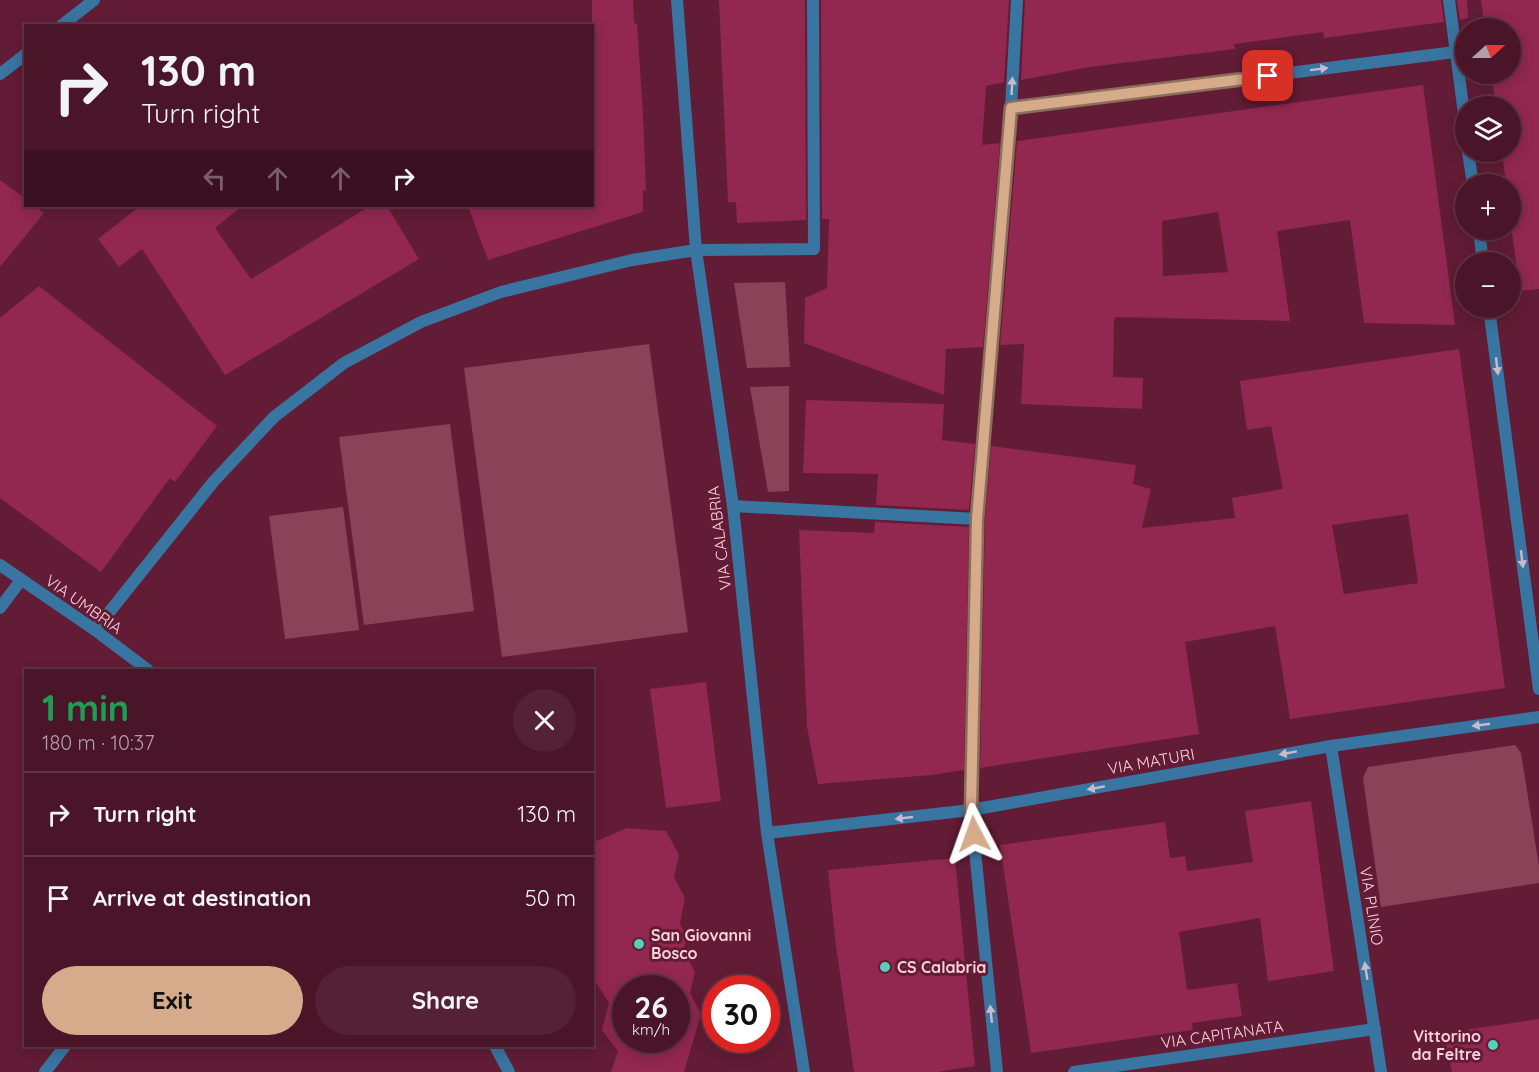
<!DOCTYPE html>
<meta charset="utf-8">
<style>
:root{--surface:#4a1528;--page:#542234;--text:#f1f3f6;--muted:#b29fa8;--line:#613445;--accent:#d6ab8b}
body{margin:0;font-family:Quicksand,sans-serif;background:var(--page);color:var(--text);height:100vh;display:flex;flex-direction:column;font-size:22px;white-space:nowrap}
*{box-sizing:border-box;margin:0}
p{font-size:20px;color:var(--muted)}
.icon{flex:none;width:33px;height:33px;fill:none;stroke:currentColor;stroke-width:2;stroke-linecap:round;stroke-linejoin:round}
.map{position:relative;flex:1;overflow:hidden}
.panel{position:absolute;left:24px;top:669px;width:570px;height:378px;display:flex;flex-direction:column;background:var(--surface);border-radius:0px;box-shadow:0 3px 15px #0003,0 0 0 2px var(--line)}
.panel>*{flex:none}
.banner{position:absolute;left:24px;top:24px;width:570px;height:183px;border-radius:0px;box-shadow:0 3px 15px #0003,0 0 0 2px var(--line);background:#4a1528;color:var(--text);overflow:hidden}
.needle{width:39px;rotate:69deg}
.buttons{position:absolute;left:1455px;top:18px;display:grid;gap:12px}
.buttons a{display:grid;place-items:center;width:66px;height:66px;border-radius:50%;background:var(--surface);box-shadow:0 3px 15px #0003,0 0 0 2px var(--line);font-size:30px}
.speed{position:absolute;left:612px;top:975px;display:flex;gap:12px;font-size:30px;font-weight:700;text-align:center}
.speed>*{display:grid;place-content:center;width:78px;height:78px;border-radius:50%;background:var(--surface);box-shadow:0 3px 15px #0003,0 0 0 2px var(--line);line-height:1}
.speed small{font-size:15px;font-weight:400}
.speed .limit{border:9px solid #d22;background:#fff;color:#111}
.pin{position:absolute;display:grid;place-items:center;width:51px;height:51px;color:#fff;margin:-26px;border-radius:12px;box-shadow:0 3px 9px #0006}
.me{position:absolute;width:66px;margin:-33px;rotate:356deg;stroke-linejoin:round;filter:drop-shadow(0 0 4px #0008)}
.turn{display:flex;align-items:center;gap:21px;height:126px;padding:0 18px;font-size:27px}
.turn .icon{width:78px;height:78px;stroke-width:2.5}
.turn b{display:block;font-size:42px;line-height:51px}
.lanes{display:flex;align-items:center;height:57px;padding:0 18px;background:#0003;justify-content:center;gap:30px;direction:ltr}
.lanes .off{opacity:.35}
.round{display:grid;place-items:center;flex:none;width:63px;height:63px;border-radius:32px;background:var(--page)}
.headline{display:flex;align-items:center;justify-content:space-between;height:102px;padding:0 18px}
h1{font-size:36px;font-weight:800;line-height:45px;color:#1e9e55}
.primary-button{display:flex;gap:12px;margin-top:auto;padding:12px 18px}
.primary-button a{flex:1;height:69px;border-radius:36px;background:var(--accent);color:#111;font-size:24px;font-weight:800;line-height:69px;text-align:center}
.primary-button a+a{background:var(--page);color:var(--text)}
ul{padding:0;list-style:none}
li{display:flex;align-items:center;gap:18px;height:84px;padding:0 18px;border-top:2px solid var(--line)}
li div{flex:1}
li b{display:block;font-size:22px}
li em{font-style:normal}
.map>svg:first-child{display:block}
.green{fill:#8a4258}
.building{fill:#92274f;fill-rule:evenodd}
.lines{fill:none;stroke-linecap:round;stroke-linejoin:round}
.minor{stroke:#3975a1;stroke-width:12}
.tertiary{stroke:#3975a1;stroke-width:12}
.oneway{fill:#cbb9cc}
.route-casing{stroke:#8b6f5a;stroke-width:15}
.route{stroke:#d6ab8b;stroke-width:10}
.poi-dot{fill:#5acebd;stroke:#621c35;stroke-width:2}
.labels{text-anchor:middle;stroke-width:6;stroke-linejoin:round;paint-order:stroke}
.street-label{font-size:16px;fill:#fcd0da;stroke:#621c35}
.poi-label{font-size:16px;font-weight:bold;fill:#fcd0da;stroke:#621c35;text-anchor:start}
</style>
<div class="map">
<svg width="1539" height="1072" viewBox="0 0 1539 1072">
<rect width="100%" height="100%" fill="#621c35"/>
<!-- green -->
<g class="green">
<path d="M785,282l5,85 -43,1 -13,-85z"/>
<path d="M649,344l39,288 -186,25 -38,-289z"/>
<path d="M789,386v105l-21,1 -18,-105z"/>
<path d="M450,424l24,187 -110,14 -25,-188z"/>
<path d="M343,507l16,123 -74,9 -16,-123z"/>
<path d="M1515,745l6,8 18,113v17l-158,24 -18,-129 5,-11z"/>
</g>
<!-- building -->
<g class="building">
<path d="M592,0h41l1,23 3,1 6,90 3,77 -3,-1v22l-155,48 -20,-54h124z"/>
<path d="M719,0h86l1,220 -69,3 -1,-21h-8z"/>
<path d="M821,0h188l-5,82 -18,4 -4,59 18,-2 -17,204 -37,2 -2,46 -140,-52 1,-45 22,-10 2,-69h-7z"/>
<path d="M1025,0h416l3,22 -120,16 -1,-6 -89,12 1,5 -145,18 -69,13z"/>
<path d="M1457,0h10l1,18 -8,2z"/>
<path d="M1481,0h58v289l-19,2 -10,-73v-34h-4l-4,-32h8v-46h-14l-5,-32h19v-46h-25z"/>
<path d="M1423,85l32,240 -91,-2 -14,-103 -73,11 13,90 -174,-4 -2,2 -1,58 30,1 -1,31 -121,-5 3,-60 -24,1 17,-204zM1218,212l10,60 -65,4 -1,-55z"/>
<path d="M0,180l26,19v7h8l10,7 -44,54z"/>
<path d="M140,206h102l-27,22 36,51 119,-73h17l32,53 -194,116 -83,-126 -23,18 -21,-28z"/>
<path d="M39,286l178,140 -42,56 -5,-4 -69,94 -101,-74v-180z"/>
<path d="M1459,349l46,339 -215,31 -15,-93 -90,16 14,92 -219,34 5,-249 6,-73 145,19 -3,19 18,5 -9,39 93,-10 -3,-20 51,-9 -12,-63 -24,4 -7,-49zM1408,514l10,69 -74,11 -12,-69z"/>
<path d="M806,400l138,4 -2,36 33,4 -6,66 -93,-5 2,-31 -75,-1z"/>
<path d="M875,522l94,5 -5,243 -32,5 -114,9 -11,-57 -8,-197 75,3z"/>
<path d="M706,682l15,119 -55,7 -16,-119z"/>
<path d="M1311,801l23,170 -66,10 -8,-63 -81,14 8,58 50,-7 5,33 -50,7 1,7 -162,23 -31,-208 165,-23 5,36 15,-2 2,15 66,-9 -8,-51z"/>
<path d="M627,828l39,3 13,24 -5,22 11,21 -5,25 6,14 -2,14 11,21 -5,21 11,21 -17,58h-73l7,-21 -16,-21 7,-27 -17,-27v-133zM626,988h50v52h-50z"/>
<path d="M955,858l20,208 -38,6h-83l-18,-126 -8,-76z"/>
<path d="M1539,1019v53h-87l-8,-39z"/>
</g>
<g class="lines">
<!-- minor -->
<g class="minor">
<path d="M677,0l19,250 37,256 34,327 37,239"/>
<path d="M1449,0l17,129"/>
<path d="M1011,108l444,-56"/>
<path d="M1468,152l5,32"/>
<path d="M1479,230l4,32"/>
<path d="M1489,308l50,381"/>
<path d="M733,506l244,13"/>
<path d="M0,608l21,-28"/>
<path d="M95,630l119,-149 60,-64 70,-54 77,-41 80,-30 131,-32 64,-10 118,-1 -1,-249"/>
<path d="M1331,746l50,326"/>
<path d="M767,833l204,-23 360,-64 208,-29"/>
<path d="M45,1072l20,-26"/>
<path d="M997,1072l-26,-262 6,-291 34,-411 6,-108"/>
<path d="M1074,1072l301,-43"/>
</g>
<!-- tertiary -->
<g class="tertiary">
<path d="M61,26l33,-26"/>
<path d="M0,74l26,-20"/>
<path d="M0,565l95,65 53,40"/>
<path d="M495,1046l14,26"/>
</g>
</g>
<!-- one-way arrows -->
<defs><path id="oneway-solid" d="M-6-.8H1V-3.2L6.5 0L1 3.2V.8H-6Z" transform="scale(1.5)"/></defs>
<g class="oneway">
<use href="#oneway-solid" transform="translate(1319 69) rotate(-7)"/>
<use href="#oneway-solid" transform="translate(1012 86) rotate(-87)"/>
<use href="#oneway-solid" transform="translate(1497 366) rotate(83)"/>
<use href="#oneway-solid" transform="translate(1522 559) rotate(83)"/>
<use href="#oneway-solid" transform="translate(1481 725) rotate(172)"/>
<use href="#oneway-solid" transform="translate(1288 753) rotate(170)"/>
<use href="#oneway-solid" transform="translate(1096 788) rotate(170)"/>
<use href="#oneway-solid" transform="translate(904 818) rotate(174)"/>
<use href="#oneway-solid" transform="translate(1366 971) rotate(-99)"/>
<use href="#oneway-solid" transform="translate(991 1014) rotate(-96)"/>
</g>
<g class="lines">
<!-- route casing -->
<g class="route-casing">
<path id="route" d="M974,834l-3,-24 6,-291 34,-411 257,-32"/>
</g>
<!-- route -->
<use href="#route" class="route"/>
</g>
<!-- markers -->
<g class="poi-dot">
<circle cx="639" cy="944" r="6"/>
<circle cx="885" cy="967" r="6"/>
<circle cx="1493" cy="1045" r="6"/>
</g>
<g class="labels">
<!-- street labels -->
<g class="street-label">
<text transform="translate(719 538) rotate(-97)" y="6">VIA CALABRIA</text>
<text transform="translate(84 604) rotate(35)" y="6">VIA UMBRIA</text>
<text transform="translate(1151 761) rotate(-10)" y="6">VIA MATURI</text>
<text transform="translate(1372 906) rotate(81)" y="6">VIA PLINIO</text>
<text transform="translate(1222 1034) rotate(-8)" y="6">VIA CAPITANATA</text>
</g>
<!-- poi labels -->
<g class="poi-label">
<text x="651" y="941">San Giovanni<tspan x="651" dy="18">Bosco</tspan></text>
<text x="897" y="973">CS Calabria</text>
<text x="1481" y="1042" text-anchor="end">Vittorino<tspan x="1481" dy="18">da Feltre</tspan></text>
</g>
</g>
</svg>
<div class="buttons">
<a><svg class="needle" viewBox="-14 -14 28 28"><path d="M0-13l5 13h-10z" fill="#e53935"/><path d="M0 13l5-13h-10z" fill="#b29fa8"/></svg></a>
<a><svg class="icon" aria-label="layers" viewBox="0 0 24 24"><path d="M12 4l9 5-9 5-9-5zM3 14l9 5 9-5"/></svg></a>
<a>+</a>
<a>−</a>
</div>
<div class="speed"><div>26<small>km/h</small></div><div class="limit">30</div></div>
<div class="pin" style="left:1268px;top:76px;background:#d93025"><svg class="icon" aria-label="arrive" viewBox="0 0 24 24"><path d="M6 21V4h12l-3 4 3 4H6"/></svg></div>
<svg class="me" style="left:974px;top:834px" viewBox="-20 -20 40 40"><path d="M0-17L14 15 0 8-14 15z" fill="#d6ab8b" stroke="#fff" stroke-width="4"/></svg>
<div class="banner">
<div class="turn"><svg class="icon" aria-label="right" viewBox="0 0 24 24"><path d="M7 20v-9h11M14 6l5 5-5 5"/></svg><div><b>130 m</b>Turn right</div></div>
<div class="lanes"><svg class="icon off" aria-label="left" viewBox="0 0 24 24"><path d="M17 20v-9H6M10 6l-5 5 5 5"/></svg><svg class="icon off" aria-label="ahead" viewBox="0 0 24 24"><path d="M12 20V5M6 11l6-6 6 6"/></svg><svg class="icon off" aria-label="ahead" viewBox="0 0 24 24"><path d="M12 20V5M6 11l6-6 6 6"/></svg><svg class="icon" aria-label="right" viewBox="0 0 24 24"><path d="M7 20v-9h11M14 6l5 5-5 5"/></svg></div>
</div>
<section class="panel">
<div class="headline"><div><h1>1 min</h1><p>180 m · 10:37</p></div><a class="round"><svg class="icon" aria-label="close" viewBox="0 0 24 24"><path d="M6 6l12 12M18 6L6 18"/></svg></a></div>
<ul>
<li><svg class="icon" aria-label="right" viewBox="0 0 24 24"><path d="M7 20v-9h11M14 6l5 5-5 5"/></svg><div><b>Turn right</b></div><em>130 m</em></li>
<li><svg class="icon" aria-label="arrive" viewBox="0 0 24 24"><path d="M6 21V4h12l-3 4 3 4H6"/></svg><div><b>Arrive at destination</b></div><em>50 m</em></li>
</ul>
<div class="primary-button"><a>Exit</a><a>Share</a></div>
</section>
</div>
